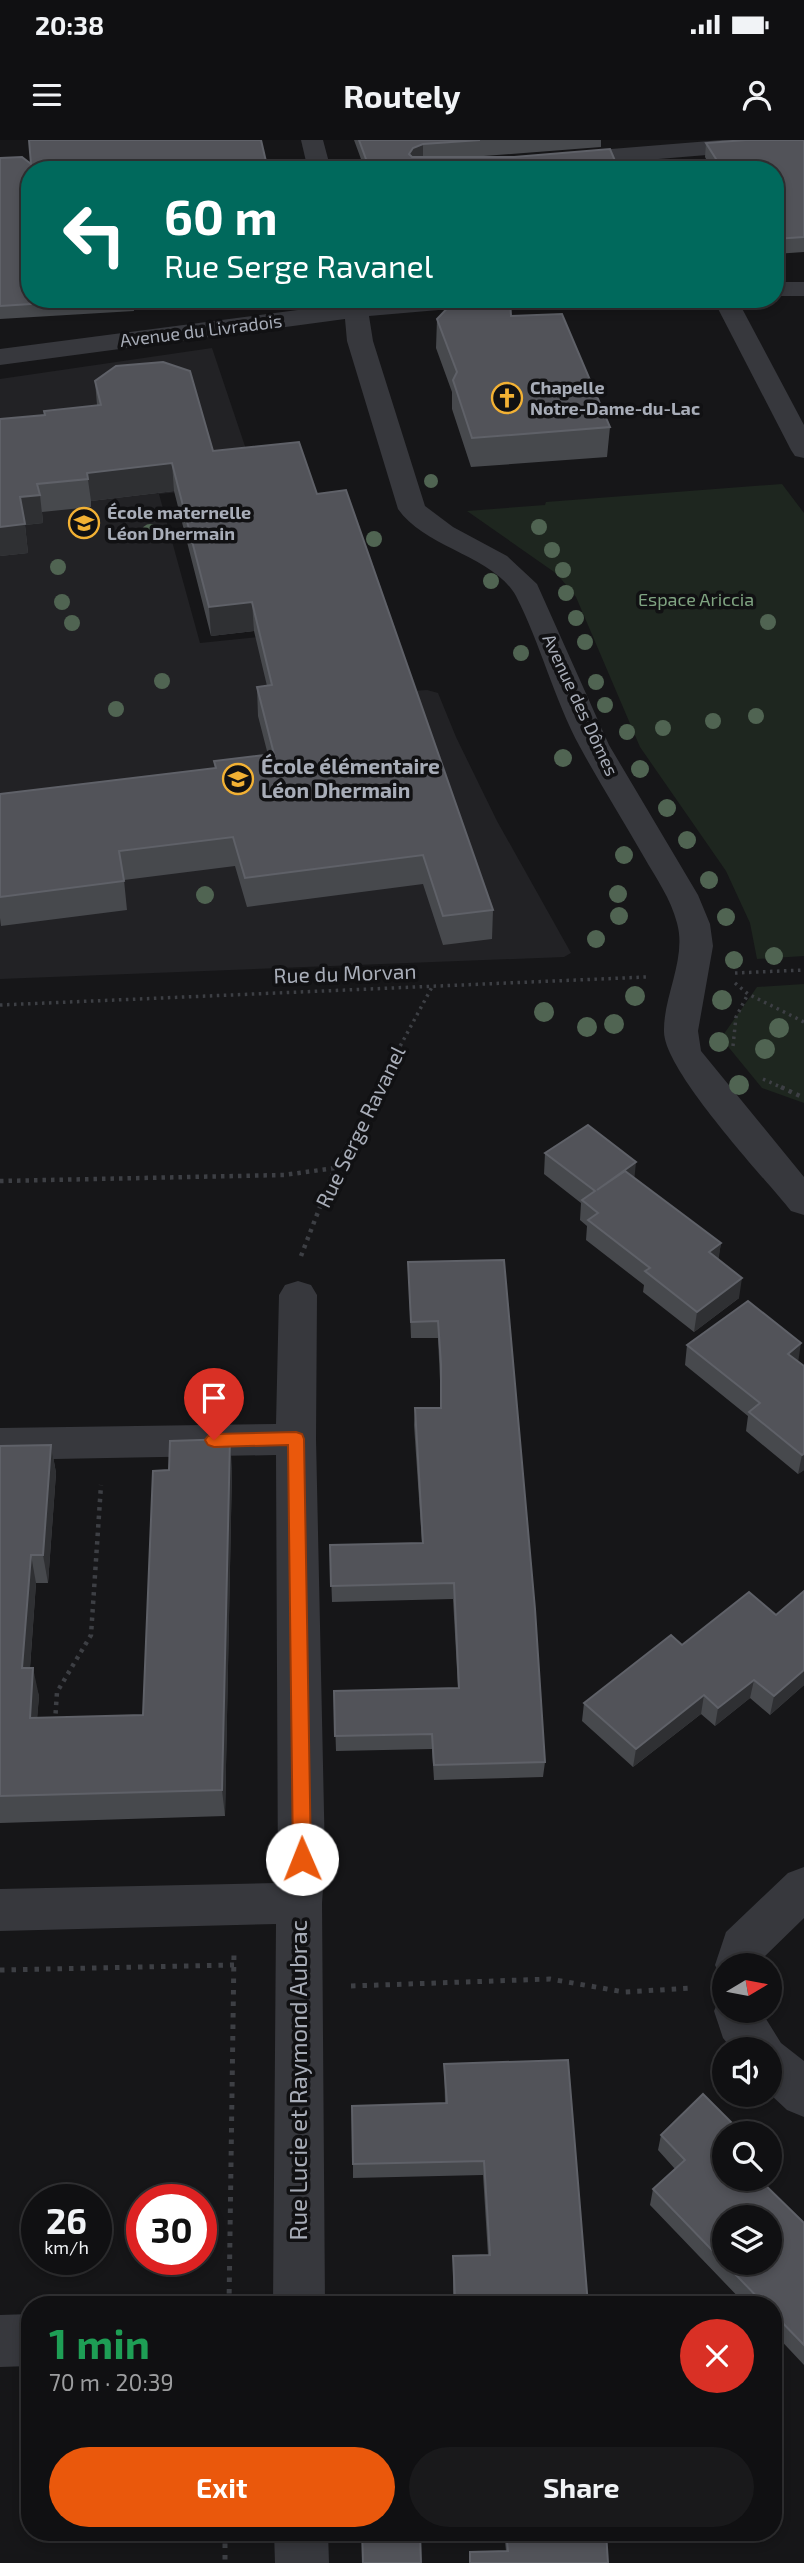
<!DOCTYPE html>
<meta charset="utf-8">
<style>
:root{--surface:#101012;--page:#19191b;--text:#f1f3f6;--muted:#9c9d9f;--line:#303032;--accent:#ea580c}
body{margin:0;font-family:"Exo 2",sans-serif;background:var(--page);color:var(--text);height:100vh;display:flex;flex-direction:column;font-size:26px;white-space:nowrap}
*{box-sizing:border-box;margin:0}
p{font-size:23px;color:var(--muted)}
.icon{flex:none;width:38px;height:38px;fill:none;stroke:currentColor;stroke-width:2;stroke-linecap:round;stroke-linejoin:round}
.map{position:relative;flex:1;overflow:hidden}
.side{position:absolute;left:21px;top:2156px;width:761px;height:245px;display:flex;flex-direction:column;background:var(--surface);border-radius:28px;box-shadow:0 4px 10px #0003,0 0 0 2px var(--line)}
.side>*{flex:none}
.top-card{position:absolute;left:21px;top:21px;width:763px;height:147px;border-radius:28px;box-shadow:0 4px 10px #0003,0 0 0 2px var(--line);background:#00695c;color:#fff;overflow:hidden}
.needle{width:46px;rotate:80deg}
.tools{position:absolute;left:712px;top:1813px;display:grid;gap:14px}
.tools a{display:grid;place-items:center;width:70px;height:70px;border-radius:50%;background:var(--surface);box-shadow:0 4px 10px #0003,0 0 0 2px var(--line);font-size:35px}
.speed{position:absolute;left:21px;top:2044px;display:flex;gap:14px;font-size:35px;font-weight:700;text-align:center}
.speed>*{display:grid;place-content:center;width:91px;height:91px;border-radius:50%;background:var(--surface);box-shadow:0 4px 10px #0003,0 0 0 2px var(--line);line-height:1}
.speed small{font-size:18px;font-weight:400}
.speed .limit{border:10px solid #d22;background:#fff;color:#111}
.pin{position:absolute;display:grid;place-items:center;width:60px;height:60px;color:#fff;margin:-72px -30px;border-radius:50% 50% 50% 0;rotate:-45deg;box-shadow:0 0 7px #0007}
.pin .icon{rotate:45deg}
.me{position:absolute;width:77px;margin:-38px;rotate:359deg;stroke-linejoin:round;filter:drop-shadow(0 0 5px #0008)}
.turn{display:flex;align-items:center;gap:24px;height:147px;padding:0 28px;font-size:32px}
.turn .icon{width:91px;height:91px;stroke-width:2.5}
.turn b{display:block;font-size:49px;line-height:60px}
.round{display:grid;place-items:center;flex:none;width:74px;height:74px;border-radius:37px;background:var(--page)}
.head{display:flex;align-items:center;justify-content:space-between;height:119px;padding:0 28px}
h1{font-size:42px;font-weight:700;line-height:52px;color:#1e9e55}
.cta{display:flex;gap:14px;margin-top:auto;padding:14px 28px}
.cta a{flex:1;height:80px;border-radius:42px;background:var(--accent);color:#fff;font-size:28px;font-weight:700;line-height:80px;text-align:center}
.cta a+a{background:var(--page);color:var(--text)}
.status{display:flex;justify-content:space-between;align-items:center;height:49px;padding:0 35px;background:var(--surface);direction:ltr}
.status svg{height:19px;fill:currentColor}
header{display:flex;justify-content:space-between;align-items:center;height:91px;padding:0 28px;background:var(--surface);font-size:32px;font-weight:700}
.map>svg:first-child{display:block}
.built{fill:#222225}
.green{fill:#1e261f}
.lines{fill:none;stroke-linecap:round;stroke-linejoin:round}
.path-far2{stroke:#3d3f44;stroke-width:3.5;stroke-dasharray:2.5 4.5;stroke-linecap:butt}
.path-far1{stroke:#3d3f44;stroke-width:4.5;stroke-dasharray:3.5 5;stroke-linecap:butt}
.path{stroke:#3d3f44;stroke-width:5;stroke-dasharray:4.5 7;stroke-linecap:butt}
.minor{fill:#37383d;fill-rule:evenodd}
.tree{fill:#506452}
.wall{fill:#47494d}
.shaded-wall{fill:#2f3033}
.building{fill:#525359;stroke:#5f6168;stroke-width:2;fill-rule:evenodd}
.route{fill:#ea580c;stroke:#983908;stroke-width:2}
.labels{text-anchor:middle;stroke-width:7;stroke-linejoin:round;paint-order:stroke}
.far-street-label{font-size:18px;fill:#a8adb8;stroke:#111113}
.far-poi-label{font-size:18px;font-weight:bold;fill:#a8adb8;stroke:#111113;text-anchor:start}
.far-park-label{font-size:18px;fill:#7fa381;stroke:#111113}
.poi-label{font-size:21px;font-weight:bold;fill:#a8adb8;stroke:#111113;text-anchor:start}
.street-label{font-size:21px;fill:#a8adb8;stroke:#111113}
.near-street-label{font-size:24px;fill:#a8adb8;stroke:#111113}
</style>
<div class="status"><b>20:38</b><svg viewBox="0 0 49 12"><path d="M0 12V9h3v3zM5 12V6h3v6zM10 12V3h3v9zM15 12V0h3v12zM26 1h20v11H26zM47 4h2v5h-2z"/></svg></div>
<header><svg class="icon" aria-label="menu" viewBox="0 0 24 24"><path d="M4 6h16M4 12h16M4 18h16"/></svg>Routely<svg class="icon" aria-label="person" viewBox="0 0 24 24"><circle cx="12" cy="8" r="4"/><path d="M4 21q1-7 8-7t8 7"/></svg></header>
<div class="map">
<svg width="804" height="2423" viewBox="0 0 804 2423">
<rect width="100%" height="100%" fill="#161618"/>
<!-- built -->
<path class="built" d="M212,208l40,119 -41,22 -52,5 41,149 176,-18 22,67 29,-2 11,3 18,44 41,84 74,132 -7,4 -564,22v-600z"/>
<!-- green -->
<g class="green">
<path d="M782,344l22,29v443l-47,3 -7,-36 -24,-52 -86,-124 -64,-150 -19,-23 -90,-63 78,-6 1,-3z"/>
<path d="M804,844v119l-42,-15 -41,-50 36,-51z"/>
</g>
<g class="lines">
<!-- path-far2 -->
<g class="path-far2">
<path d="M735,833l69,-3"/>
<path d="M735,843l13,11 56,28"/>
<path d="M0,865l646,-28"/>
<path d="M733,906l3,-29 12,-23"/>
<path d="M763,939l22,10"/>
<path d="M377,949l55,-102"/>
</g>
<!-- path-far1 -->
<g class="path-far1">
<path d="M781,947l23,11"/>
<path d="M0,1041l284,-6 51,-7"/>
<path d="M301,1116l34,-88 43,-81"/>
<path d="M55,1582l2,-30 34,-57 10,-150"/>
</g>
<!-- path -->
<g class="path">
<path d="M0,1830l234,-5"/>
<path d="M351,1846l199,-7 74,13 70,-4"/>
<path d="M229,2165l5,-353"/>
<path d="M225,2392v31"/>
</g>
<!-- minor -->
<g class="minor">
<path d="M301,0h22l8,30h-23z"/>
<path d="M722,0h82v7l-242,20 -8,-2 -3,-5 3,-5 8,-2z"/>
<rect x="775" y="142" width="29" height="14"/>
<path d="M343,159h24l1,3 129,-3 -3,5 -9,2 -116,10 4,25 52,165 28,21 54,29 30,28 72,161 89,150 12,29 3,22 -15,85 3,20 103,126v38l-13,-4c-28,-35 -126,-139 -127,-179 -1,-36 23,-73 13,-109 -6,-24 -21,-45 -33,-66 -21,-37 -44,-73 -64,-110 -26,-48 -39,-102 -64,-151 -22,-40 -91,-48 -118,-87l-51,-168 -2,-22 -345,46v-16l343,-45z"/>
<path d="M713,159h24l67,126v33l-9,-2 -4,-6z"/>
<path d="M298,1141l13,4 6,10 -1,144 9,420 -3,44 3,402h-52l3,-381 -276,7v-42l278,-6 -2,-428 -276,5v-32l276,-4 3,-129 6,-10z"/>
<path d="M804,1727v51l-41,40 -2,7h-37v16l-2,-1 -7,-15 11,-33 62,-59z"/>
<path d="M724,1854v17h37l20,32 23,18v56l-17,-7 -17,-16v-45h-38l-9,-11 -9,-27 7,-16z"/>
<path d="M30,2174v52l-30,1v-52z"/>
<path d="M274,2392h54l1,31h-54z"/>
</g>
</g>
<!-- trees -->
<g class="tree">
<circle cx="431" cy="341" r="7"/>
<circle cx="539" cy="387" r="8"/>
<circle cx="150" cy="392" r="8"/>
<circle cx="374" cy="399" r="8"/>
<circle cx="552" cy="410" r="8"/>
<circle cx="58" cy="427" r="8"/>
<circle cx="563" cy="430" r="8"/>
<circle cx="491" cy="441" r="8"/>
<circle cx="566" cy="453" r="8"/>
<circle cx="62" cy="462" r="8"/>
<circle cx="576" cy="478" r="8"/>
<circle cx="768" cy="482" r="8"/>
<circle cx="72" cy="483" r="8"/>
<circle cx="585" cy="502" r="8"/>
<circle cx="521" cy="513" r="8"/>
<circle cx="162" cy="541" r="8"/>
<circle cx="596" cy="542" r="8"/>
<circle cx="605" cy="565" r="8"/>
<circle cx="116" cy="569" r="8"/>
<circle cx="756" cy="576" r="8"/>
<circle cx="713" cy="581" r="8"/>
<circle cx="663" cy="588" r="8"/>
<circle cx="627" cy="592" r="8"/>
<circle cx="563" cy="618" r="9"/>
<circle cx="640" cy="629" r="9"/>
<circle cx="667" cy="668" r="9"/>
<circle cx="687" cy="700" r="9"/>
<circle cx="624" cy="715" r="9"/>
<circle cx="709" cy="740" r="9"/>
<circle cx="618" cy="754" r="9"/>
<circle cx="205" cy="755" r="9"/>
<circle cx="619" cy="776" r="9"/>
<circle cx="726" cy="777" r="9"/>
<circle cx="596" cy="799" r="9"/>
<circle cx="774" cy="816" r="9"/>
<circle cx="734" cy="820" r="9"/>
<circle cx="635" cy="856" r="10"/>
<circle cx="722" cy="860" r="10"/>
<circle cx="544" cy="872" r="10"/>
<circle cx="614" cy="884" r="10"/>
<circle cx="587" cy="887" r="10"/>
<circle cx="779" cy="888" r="10"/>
<circle cx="719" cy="902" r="10"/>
<circle cx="765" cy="909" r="10"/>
<circle cx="739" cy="945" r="10"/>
</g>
<!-- wall -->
<g class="wall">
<path d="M29,0l239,30h-238v129h103l1,12 -134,8v-161l31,6z"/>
<path d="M354,0h247v7l-130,10 148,13h-254z"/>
<path d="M804,0v112l-29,2v-84h-63l-7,-13 1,-14z"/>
<path d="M511,176l99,111 -3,30 -136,10 -19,-58v-17l-16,-44 1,-29z"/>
<path d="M95,241l118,70 104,43 176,416 -1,29 -49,6 -20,-61 -176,23 -12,-41 -111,14 3,30 -126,16 -1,-8v-124l215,-26 -1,-7 54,-6 -10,-39 -1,-29 10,-1 -13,-55 -43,5 -37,-145 -83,10v6l-49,5 1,11 -18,2 3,28 -28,3 45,-141 52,-10z"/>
<path d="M545,1013l89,25 87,65 -3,16 21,39 -45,34 -51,-40 1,-7 -58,-45 1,-14 -7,-6 1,-17 -37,-29z"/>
<path d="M504,1120l41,502 -2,15 -109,3 -2,-31 -96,2 -2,-60 124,-3 -5,-89 -121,3 -2,-57 92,-2 -8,-118 1,-17h25v-27l-2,-43h-27l-3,-76z"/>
<path d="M687,1205l111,16 6,5v104l-6,4 -52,-43 2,-15 -63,-51z"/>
<path d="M51,1305l5,28 -8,110h-12l-6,85 9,28 -2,22 106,-3 89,-247 -7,348 -225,7v-377z"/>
<path d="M804,1451v94l-34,30 -20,-17 -35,28 -14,-12 -68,53 -51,-46 2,-18 98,-58 94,-30z"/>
<path d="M444,1924l144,241 -135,-7v-42l35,-1 -5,-80 -130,3v-14l92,-61z"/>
<path d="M661,1995l63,44 80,44v142l-30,-32v-28h-28l-96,-100 3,-16 22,-20 -17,-19z"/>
<path d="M504,2392h102l2,31h-139l1,-11 36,-1z"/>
</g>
<!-- shaded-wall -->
<g class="shaded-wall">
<path d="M423,4v16l-10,4 -4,-10 4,-6z"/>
<path d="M172,323l2,28 -83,10 -4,-28z"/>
<path d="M40,355l3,28 -18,2 3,28 -28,3v-29l20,-30z"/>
<path d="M252,462l2,29 -43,5 -2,-29z"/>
<path d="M636,1022l-2,20 -37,8z"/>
<path d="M721,1103l-3,20 -9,-11z"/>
<path d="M742,1138l-3,20 -45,34 3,-20z"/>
<path d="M801,1203l-3,20 -10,-9z"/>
<path d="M230,1299l2,29 -7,348 -3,-26z"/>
<path d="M51,1305l5,28 -8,110 -5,-28z"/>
<path d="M804,1314v16l-6,4 4,-19z"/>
<path d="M31,1415l5,28 -8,112 -6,-27z"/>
<path d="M33,1528l6,28 -4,49 -5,-27z"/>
<path d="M804,1530v15l-34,30 4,-19z"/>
<path d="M754,1540l-4,18 -35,28 3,-18z"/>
<path d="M704,1555l-3,19 -68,53 3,-18z"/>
</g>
<!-- building -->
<g class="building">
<path d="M29,0h232l7,30h-62l-1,-4 -57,4h-118v129h79l-109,7v-148l22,-1 9,7z"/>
<path d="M359,0h121l-57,4 -10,4 -4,6 3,3h102l96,-8 9,21h-249z"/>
<path d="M746,0h58v97l-29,2v-69h-52l-17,-27z"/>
<path d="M456,159h54l1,17 51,-2 48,113 -138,11 -19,-58 4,-8 -20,-53z"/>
<path d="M163,222l27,9 23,80 86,-9 18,52 29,-4 147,420 -50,6 -20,-61 -178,23 -12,-41 -114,14 5,30 -124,16v-103l216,-26 -2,-7 60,-7 -17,-67 15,-2 -20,-83 -43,5 -37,-144 -85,10 1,6 -51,5 3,11 -20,2 5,27 -25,3v-108l45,-4 -1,-4 57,-6 -6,-24 21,-15z"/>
<path d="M588,985l48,37 -39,28 28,-19 96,72 -12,9 33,26 -45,34 -52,-41 5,-3 -62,-48 10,-7 -16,-13 13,-9 -50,-38z"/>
<path d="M504,1120l31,349 10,153 -111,3 -2,-31 -97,2 -1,-45 125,-3 -5,-105 -123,3 -1,-41 93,-2 -8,-135h26v-44l-3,-43 -27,1 -3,-60z"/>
<path d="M748,1161l53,42 -13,11 16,12v88l-2,1 -53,-43 11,-9 -73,-58z"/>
<path d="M230,1299l-8,351 -222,6v-350l51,-1 -8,110h-12l-9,113h11l-3,50 113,-3 10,-244 16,-1 1,-29z"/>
<path d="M804,1451v79l-30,26 -20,-16 -36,28 -14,-13 -68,54 -52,-46 87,-68 11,10 67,-53 27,23z"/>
<path d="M568,1920l20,245h-231v-5l98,-2 -2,-42 37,-1 -6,-94 -131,3 -1,-58 95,-3 -3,-39z"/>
<path d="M703,1954l39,39h-18v46h35l45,44v122l-30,-31v-9h-9l-112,-116 32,-29 -24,-25zM724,2077h46v46h-46z"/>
<path d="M362,2392h58l1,31h-58z"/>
<path d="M506,2392h100l2,31h-138v-11l38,-1z"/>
</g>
<!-- route -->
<path class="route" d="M296,1292l6,2 2,5 7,420 -2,6 -7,2 -7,-2 -2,-6 -5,-414 -74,2 -6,-2 -3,-5 3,-4 6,-2z"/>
<!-- icons -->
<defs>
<g id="church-ring" transform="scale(1.575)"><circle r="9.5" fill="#111113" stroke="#f2b134" stroke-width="1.5"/><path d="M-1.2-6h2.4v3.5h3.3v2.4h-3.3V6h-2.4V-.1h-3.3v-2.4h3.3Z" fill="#f2b134"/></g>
<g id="school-ring" transform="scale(1.575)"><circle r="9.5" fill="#111113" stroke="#f2b134" stroke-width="1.5"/><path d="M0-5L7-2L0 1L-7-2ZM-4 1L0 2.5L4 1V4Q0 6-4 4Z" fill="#f2b134"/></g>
</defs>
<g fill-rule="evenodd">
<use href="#church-ring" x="507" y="258"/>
<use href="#school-ring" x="84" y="383"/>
<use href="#school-ring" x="238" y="639"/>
</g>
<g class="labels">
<!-- far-street labels -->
<g class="far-street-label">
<text transform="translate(201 191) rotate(-7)" y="6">Avenue du Livradois</text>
<text transform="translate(580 565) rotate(65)" y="6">Avenue des Dômes</text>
</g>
<!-- far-poi labels -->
<g class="far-poi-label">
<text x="530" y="254">Chapelle<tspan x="530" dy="21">Notre-Dame-du-Lac</tspan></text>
<text x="107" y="379">École maternelle<tspan x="107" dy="21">Léon Dhermain</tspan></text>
</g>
<!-- far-park labels -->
<g class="far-park-label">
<text x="696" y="466">Espace Ariccia</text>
</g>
<!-- poi labels -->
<g class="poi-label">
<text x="261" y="634">École élémentaire<tspan x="261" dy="24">Léon Dhermain</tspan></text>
</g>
<!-- street labels -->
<g class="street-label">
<text transform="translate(345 834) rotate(-2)" y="7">Rue du Morvan</text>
<text transform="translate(361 987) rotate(-64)" y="7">Rue Serge Ravanel</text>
</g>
<!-- near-street labels -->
<g class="near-street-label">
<text transform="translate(299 1940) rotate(-90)" y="8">Rue Lucie et Raymond Aubrac</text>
</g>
</g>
</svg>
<div class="tools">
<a><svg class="needle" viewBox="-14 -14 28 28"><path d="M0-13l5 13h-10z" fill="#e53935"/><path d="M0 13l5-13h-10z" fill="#9c9d9f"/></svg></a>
<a><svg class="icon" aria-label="sound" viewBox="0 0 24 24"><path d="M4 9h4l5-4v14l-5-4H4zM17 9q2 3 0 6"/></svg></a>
<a><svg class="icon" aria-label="search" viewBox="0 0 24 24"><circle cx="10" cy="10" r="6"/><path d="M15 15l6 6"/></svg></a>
<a><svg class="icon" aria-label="layers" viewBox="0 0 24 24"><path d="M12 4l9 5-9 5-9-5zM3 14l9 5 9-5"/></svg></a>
</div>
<div class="speed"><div>26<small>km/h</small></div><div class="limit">30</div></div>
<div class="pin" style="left:214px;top:1300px;background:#d93025"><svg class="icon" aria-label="arrive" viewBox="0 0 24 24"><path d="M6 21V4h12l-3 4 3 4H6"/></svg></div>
<svg class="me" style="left:302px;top:1719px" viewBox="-20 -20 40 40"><circle r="19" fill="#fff"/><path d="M0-13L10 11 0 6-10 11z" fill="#ea580c"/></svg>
<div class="top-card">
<div class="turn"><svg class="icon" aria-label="left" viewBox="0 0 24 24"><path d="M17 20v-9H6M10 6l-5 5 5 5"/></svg><div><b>60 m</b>Rue Serge Ravanel</div></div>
</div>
<section class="side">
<div class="head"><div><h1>1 min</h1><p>70 m · 20:39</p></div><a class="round" style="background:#d93025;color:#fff"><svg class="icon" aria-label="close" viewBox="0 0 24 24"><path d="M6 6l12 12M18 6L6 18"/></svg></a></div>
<div class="cta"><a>Exit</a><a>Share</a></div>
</section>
</div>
